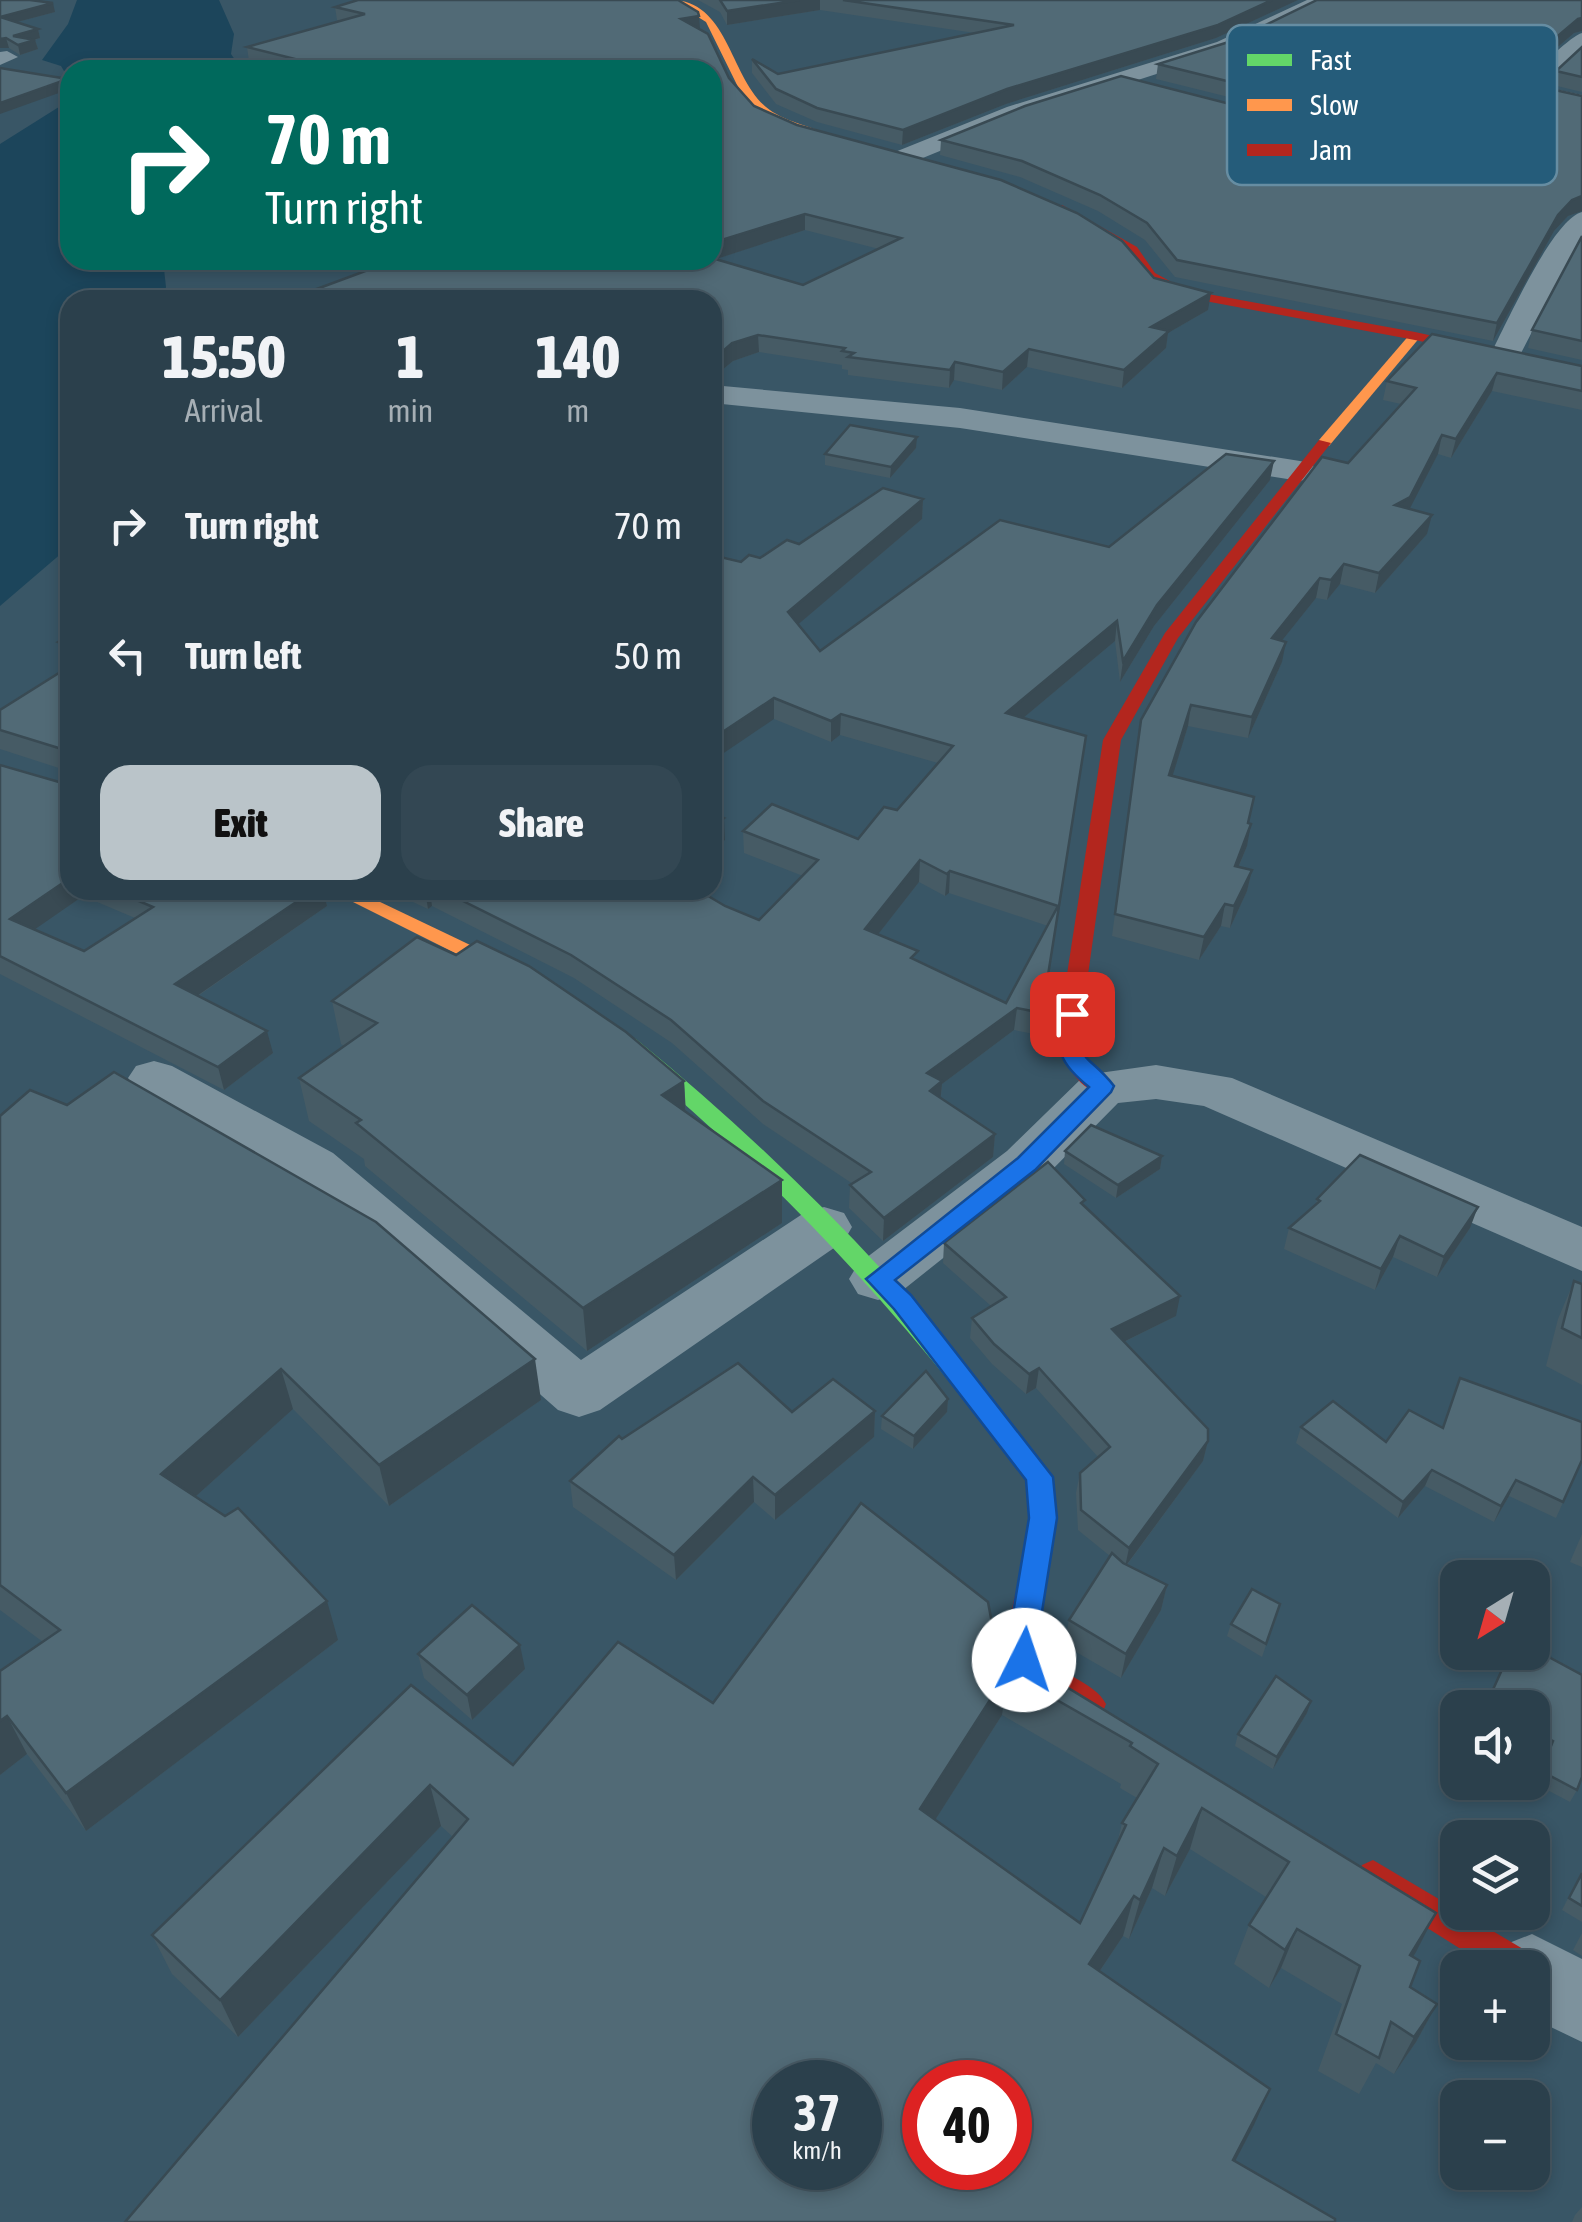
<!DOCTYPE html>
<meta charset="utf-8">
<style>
:root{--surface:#2b404c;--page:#334753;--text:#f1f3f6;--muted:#a6afb5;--line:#475964;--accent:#bac4c9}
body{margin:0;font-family:"Asap Condensed",sans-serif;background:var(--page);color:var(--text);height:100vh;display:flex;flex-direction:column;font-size:38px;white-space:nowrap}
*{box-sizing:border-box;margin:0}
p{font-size:32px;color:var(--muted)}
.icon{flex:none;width:55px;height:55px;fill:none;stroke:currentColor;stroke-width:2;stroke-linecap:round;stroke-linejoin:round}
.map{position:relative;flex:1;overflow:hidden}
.sheet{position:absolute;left:60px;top:290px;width:662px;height:610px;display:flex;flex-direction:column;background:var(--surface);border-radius:30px;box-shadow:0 5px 15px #0003,0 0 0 2px var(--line)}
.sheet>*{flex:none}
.guide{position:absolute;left:60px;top:60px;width:662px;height:210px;border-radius:30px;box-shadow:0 5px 15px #0003,0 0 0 2px var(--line);background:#00695c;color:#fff;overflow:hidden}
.needle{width:65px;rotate:217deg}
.controls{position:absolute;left:1440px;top:1560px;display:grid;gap:20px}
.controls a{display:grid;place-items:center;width:110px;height:110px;border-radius:20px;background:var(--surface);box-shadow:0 5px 15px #0003,0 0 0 2px var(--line);font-size:50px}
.speed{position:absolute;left:752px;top:2060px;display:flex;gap:20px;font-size:50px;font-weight:700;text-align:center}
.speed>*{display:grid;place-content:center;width:130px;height:130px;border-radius:50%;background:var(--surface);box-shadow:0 5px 15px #0003,0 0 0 2px var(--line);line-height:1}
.speed small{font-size:25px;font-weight:400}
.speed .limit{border:15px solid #d22;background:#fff;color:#111}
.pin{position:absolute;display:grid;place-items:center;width:85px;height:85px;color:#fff;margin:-42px;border-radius:20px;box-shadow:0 5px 15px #0006}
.me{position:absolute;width:110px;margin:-55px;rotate:4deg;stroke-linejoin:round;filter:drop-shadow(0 0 8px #0008)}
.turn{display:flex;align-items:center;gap:35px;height:210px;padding:0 40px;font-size:45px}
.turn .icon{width:130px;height:130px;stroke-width:2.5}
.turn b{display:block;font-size:70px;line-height:85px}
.eta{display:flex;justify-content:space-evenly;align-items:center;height:170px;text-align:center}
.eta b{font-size:60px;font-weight:800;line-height:70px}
.cta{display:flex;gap:20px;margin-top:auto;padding:20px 40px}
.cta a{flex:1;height:115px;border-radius:30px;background:var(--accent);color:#111;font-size:40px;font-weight:800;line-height:115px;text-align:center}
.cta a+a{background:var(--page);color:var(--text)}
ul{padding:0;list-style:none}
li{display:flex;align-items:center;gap:30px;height:130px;padding:0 40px}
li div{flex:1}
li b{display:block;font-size:38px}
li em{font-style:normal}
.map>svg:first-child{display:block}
.water{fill:#1c455b}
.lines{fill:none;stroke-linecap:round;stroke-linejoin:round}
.street{fill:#7d929d;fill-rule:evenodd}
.fast{fill:#63d668;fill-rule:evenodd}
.slow{fill:#ff974d;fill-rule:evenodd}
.jam{fill:#b3261e;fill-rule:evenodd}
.wall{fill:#465b65;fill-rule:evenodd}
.shaded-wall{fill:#394a53}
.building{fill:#516a76;stroke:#394a53;stroke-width:2.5;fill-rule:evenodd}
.route{fill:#1a73e8;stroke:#114b97;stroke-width:2.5}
.key{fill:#255c7a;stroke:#668da2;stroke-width:2.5}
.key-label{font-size:28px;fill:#fff}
</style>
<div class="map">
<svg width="1582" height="2222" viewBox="0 0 1582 2222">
<rect width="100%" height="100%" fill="#395666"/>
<!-- water -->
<g class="water">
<path d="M77,0h142l15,34 -3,20 11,16h-172v11l-9,-15 -19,-6 26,-36z"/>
<path d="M70,100v160h93l3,27 -4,13h-92v246l-70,60v-462z"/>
</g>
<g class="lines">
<!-- street -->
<g class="street">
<path d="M1307,0h26l-102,50 -208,67 -110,45 -9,2 -12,-7 3,-5 112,-45 210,-65z"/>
<path d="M1582,33v19l-37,35 37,8v14l-63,-14 -3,-5 3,-5c14,-11 51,-49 63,-52z"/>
<path d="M7,51l11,6 -18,8v-13z"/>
<path d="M1582,212v24l-62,119 -4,6h-22l-4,-6c16,-30 62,-135 92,-143z"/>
<path d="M712,385l248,23 340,53 12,3 5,7 -5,7 -12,3 -340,-53 -248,-25z"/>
<path d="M154,1061l18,5 161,87 248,207 223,-147 20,-6 20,6 8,14 -8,14 -244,169 -21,7 -21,-7 -263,-231 -159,-89 -8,-12 8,-12z"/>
<path d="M1156,1065l76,13 350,149v44l-378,-165 -48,-7 -38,4 -73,74 -147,117 -20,6 -20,-6 -9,-15 9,-15 149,-113 78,-76z"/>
<path d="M1532,1934l50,25v83l-50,-24v-50h-37l9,-23z"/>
</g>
<!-- fast -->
<path class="fast" d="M628,1037l8,2c125,102 237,213 339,338l4,7 -4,7 -9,3 -9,-3c-101,-126 -212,-239 -337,-342l-3,-5 3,-5z"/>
<!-- slow -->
<g class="slow">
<path d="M671,0c57,0 59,77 95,107 16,14 46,20 66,28v4l-71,-25 -21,-23 -34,-69z"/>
<path d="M1411,333l10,3 -92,110h-10v-6z"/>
<path d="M329,890h26l182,87 3,5 -10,7 -7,-2z"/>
</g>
<!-- jam -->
<g class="jam">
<path d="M1054,205h8l75,42 18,26 31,17 229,42 167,37v8l-167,-37 -237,-44 -31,-17 -18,-28 -75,-42z"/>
<path d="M1319,440l12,3 -153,195 -57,102 -43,306 9,17 27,24 -3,5c-27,7 -44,-26 -55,-46l47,-306 62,-107z"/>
<path d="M966,1374l9,3 78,100 4,41 -20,125c17,32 58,38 69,61l-4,10 -11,4c-152,-58 -40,-136 -65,-235 -5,-18 -55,-73 -69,-92l-4,-7 4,-7z"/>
<path d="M1373,1860l162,96 5,12 -5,12 -3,-12h-41l-129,-81 -5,-11 5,-11z"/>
</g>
</g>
<!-- wall -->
<g class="wall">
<path d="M0,0l55,12 -38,10 21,7 2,9 -5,2 3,9 -18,6 -11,-7h-9z"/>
<path d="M698,0h600l-82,38 -210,66 -104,41 -85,-23 -41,-18 -24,-31v-14l26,15 197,-41 -155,-23 -93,15 -7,-13z"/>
<path d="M1582,0v31l-8,2 -55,47v2l63,14v115l-14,5 -14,15 -61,110 -318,-64 -30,-37 -47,-29 -78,-34 -80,-22 1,-15 334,-29 71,-37 -18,-1 -67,32 -105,-26 2,-15 77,-24z"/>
<path d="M335,7l365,22 29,49 25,28 400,172 54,32 -40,23 -2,15 -44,40 -95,-21 -25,23 -48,-10 -5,8 -101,-13v-5l-6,-1v-4l-83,-13 -26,9 -11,9 -10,1v-71l-331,-35 -9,1 -21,-6h361v-190h-428l-35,-9 -2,-14 93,-26 -3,-1zM805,230l74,19 -76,36 -87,-26z"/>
<path d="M1582,47v45l-29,-7 3,-14z"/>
<path d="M1582,236v124l-54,-12 4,-18z"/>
<path d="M1582,366v44l-90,-19 -41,67 -13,-4 -29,55 18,25 -52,59 -35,-9 -13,16 -11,-2 -34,42v22l-34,76 -60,-12 -16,50 77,48 -2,22 -8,20 13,4 -5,21 -17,37 -9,-2 -22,34 -87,-24 29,-216 207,-257 53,-59 -18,-4 4,-19z"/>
<path d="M916,448l-26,30 -65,-13v-11z"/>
<path d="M1270,480l-116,146 -34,56 -5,-41 -92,77 60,40 -44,277 -25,-5 -72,54 -1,14 54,36 -2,23 -110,84 -34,-33 1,-23 3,-1 -90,-60 -91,-81 -98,-65 -142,-72 -4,3 -41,-19h311l27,16 34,14 44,-44 -59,-23 -1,-22 115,8 39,-29 41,-47 -98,-28 -9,7 -57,-23 -33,-157 19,-4 163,-59 -1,20 -124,105 22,27 289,-104zM919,882l26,14 4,-3 99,33 -42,77 -89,-42 -39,-27z"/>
<path d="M58,642l12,5v18l-6,-2z"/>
<path d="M70,666v224h51l2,2 4,-2h196l4,16 -129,90 75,57 -49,37 -224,-116v-209l66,19 -1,-14 -65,-21v-19zM83,896l52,22 -51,33 -50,-22z"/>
<path d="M332,1001l352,80 2,31 96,68v43l-195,128 -222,-185 -1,-7 -55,-38 -10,-43 45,-32 -3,-2z"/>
<path d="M0,1116l541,284 -152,106 -96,-97 -98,88 143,143 -252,191 -59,-77 -27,21v-104l43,-29 -43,-32z"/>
<path d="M1065,1151l97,5 -2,13 -44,29 -52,-34z"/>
<path d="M1317,1199l153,29 -33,49 -44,-20 -18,33 -91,-41 5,-21 27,-23z"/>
<path d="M1084,1206l92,110 -52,26 84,99 -5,20 -76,104 40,20 -6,25 -40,68 -57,-33 5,-25 41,-64 -32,-26 -2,-37 4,-20 18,-16 -62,-69 -10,6 -34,-30 -22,-26 2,-20 19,-12 -48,-43 1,-20z"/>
<path d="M1574,1281l8,3v101l-36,-19 12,-47z"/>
<path d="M948,1399l-1,13 -34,37 -32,-20 1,-13z"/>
<path d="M875,1411l-1,26 -99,83 -21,-18 -78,78 -103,-73 -3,-26 52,-42 170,-27z"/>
<path d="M1301,1427l85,15 57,-14 139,32 -26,58 -47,-22 -15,26 -69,-36 -27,32 -102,-75z"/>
<path d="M1582,1534v33l-12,-5z"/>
<path d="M1280,1604l-18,53 -35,-21 4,-12z"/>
<path d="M991,1618l20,35 401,304 -2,30 27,17 -21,38 -22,32 -18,-11 -17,31 -41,-23 24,-67 -61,-36 -12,20 -35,-24 15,-39 17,-28 -76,-48 -25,47 -13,-8 -23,51 -6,-3 -23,35 154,154 -801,-288 -12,-11 -203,211 -66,-63 -20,-39 259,-250 102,80zM1002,1715l119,69 -1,4 17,10 -15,25 -5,21 -37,79 -145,-103z"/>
<path d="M1510,1652l67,138 -7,12 -36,-19 12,-30 -14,-7v-38h-47z"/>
<path d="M418,1654l107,15 -53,51 -48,-42z"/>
<path d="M1307,1713l-34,56 -38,-23 3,-12z"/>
<path d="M1582,1871v51l-20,-12z"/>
<path d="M1582,1933v23l-9,-6z"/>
<path d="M1492,2042h22l-6,10z"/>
<path d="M1582,2207v15h-10l3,-7z"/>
</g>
<!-- shaded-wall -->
<g class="shaded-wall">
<path d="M799,0h21v10l-93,15v-14z"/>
<path d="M1272,0h26l-82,38 -210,66 -104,41 1,-15 104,-41z"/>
<path d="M53,3l2,9 -53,14 -2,-9z"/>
<path d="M699,16l1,13 -19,-10z"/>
<path d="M1582,18v13l-8,2 -58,50 3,-14 59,-50z"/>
<path d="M38,29l2,9 -23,7 -4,-9z"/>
<path d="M6,38l3,10h-9v-9z"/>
<path d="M35,40l3,9 -18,6 -2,-10z"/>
<path d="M1331,58l-3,15 -67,32 2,-15z"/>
<path d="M68,79l2,10 -70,25v-11z"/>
<path d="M1582,196v15l-14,5 -14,15 -61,110 4,-18 61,-108 14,-15z"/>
<path d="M805,214v16l-116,38 23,-8v-17z"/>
<path d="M371,260h49v1l-48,5z"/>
<path d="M1211,293l-3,17 -40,23 -2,15 -44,40 2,-18 27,-43z"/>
<path d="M758,335l1,17 -26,9 -11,9 -10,1v-18l20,-10z"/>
<path d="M1029,349l-2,18 -25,23 1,-18z"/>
<path d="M955,362l-1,18 -5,8 1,-18z"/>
<path d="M1497,373l-5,18 -41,67 5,-19z"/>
<path d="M1442,435l-4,19 -32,62 -11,-11z"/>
<path d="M917,437l-1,11 -26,30 1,-11z"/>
<path d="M1274,461l-4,19 -116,146 -34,56 3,-21 34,-56z"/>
<path d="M923,499l-1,20 -134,114v-21z"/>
<path d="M1432,515l-5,19 -52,59 4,-20z"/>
<path d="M1344,564l-4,20 -13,16 4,-20z"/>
<path d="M1320,578l-4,20 -48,60 4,-20z"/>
<path d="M1117,621l-2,20 -111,93 2,-21z"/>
<path d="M1286,642l-4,20 -34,76 4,-21z"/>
<path d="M774,698v21l-62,42v-22z"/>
<path d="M1191,705l-3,21 -22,71 3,-22z"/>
<path d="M841,714l-1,21 -9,7v-21z"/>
<path d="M1086,736l-3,22 -44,277 3,-22z"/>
<path d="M1254,797l-10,44 7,-17 -4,22 -17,41 5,-21z"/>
<path d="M724,818l1,22 -13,9v-22z"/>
<path d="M920,860l-1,22 -54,69v-22z"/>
<path d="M1252,870l-5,21 -17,37 4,-22z"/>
<path d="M950,871l-1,22 -4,3 2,-22z"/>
<path d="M70,878v12h11l2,6 -65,45 -8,-22z"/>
<path d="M314,890h9l4,16 -146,101 -6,-23z"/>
<path d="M425,890h5l2,16 -4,3z"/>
<path d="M1225,904l-4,22 -22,34 5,-23z"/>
<path d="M1017,1008l-3,22 -72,54 -2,20 -10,-12 -3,-19z"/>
<path d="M267,1031l6,22 -49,37 -6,-23z"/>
<path d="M684,1081l2,43 -24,-29z"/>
<path d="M995,1134l-2,23 -110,84 1,-23z"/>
<path d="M1162,1156l-2,13 -44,29 2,-13z"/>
<path d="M782,1180v43l-195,128 -4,-43z"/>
<path d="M1478,1207l-8,21 -33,49 7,-20z"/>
<path d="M1400,1236l-7,21 -18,33 6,-21z"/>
<path d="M1180,1296l-4,20 -67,33 3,-20z"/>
<path d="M535,1359l6,41 -152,106 -10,-41z"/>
<path d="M1039,1368l-3,20 -10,6 3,-20z"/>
<path d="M281,1369l12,40 -117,105 -15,-40z"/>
<path d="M948,1399l-1,13 -34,37 1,-13z"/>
<path d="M875,1411l-1,26 -99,83v-25z"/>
<path d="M1208,1441l-5,20 -78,106 4,-19z"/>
<path d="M1432,1470l-7,16 -27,32 5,-16z"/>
<path d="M753,1477l1,25 -78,78 -2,-25z"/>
<path d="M1516,1480l-7,16 -15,26 7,-16z"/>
<path d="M1167,1585l-6,25 -40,68 5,-24z"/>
<path d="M327,1601l11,39 -252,191 -20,-38z"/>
<path d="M520,1645l5,24 -53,51 -5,-25z"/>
<path d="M1008,1672l-6,43 -86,135 4,-41z"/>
<path d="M1311,1701l-4,12 -34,56 4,-12z"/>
<path d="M7,1716l20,38 -27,21v-54z"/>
<path d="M430,1785l11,41 -203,211 -18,-37z"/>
<path d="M1202,1808l-12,41 -25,47 12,-40z"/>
<path d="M1164,1848l-12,40 -23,51 11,-39z"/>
<path d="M1134,1896l-11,40 -44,66 10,-38z"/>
<path d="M1436,1913l-20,39 -26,42 20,-39z"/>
<path d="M1297,1929l-16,39 -12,20 16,-38z"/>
<path d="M1437,2004l-21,38 -22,32 20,-37z"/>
<path d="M1270,2089l-16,36 -36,69 15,-34z"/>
</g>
<!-- building -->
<g class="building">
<path d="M0,0h30l23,3 -53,14 38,12 -25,7 22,4 -17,5 -12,-7 -6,1z"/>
<path d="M358,0h320l20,12 1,4 -18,3 27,15 21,44 25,28 43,19 204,55 76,33 45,28 32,37 57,15 -60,34 18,4 -45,39 -95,-21 -26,23 -48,-10 -5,8 -102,-13 6,-4 -12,-2 3,-3 -87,-13 -26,8 -10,9 -10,1v-53h-425l108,-40h317v-2l91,27 98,-47 -96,-24 -93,29v-173h-373l-92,-23 118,-33 -30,-7z"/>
<path d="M720,0h79l-72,11z"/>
<path d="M843,0h429l-54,25 -211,64 -104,41 -86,-22 -41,-19 -24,-30 26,15 236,-49z"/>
<path d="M1317,0h265v18l-4,1 -59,50v13l63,14v100l-10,4 -14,15 -61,108 -320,-63 -30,-37 -47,-28 -78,-34 -81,-21 84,-34 96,-30 144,37 10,-2 78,-41 -1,-10 -21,-2 -68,32 -105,-26 77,-24z"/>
<path d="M1582,47v30l-26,-6z"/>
<path d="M0,68l68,11 -68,24z"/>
<path d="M1582,236v105l-50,-11z"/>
<path d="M1432,334l150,32v25l-85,-18 -41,66 -14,-4 -32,62 -15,8 37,10 -53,58 -35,-9 -13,16 -11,-2 -48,60 14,4 -34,75 -61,-12 -22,70 85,22 -6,26 3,1 -16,42 17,4 -18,36 -9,-2 -21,33 -89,-23 26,-194 55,-98 123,-161 3,-4 26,6 68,-75 -29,-7z"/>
<path d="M850,425l67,12 -26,30 -66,-13z"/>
<path d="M1226,454l48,7 -117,144 -34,56 -6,-40 -111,92 80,23 -44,277 -25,-5 -90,65 15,8 -12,10 65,43 -111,84 -34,-33 21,-13 -108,-71 -92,-81 -100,-65 -130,-65h257l27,16 34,14 59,-60 -75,-29 29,-27 86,35 26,-32 13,3 56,-64 -112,-32 -10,7 -57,-23 -62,41v-184l29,7 8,-7 11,3 27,-18 12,4 84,-56 40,11 -135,113 32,39 180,-131 109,27zM920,860l27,14 3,-3 108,35 -52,97 -95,-45 7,-7 -53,-22z"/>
<path d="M70,635v12l-12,-5z"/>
<path d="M70,666v212l-60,41 74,32 69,-44 -40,-17h8l2,2 4,-2h187l-139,94 92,47 -49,36 -218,-111v-191l66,19 -1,-34 -65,-20v-20z"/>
<path d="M712,813l12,5 -12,9z"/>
<path d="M417,937l39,18 21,-14 52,25 97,66 58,49 -22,14 120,85 -199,128 -227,-185 5,-3 -62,-42 78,-55 -45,-22z"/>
<path d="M114,1072l262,150 159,137 -156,106 -98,-96 -120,105 64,42 13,-8 89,93 -261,192 -59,-77 -7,5v-50l60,-41 -60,-45v-469l30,-26 37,15z"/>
<path d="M1091,1125l71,31 -44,29 -53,-34z"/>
<path d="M1360,1155l118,52 -34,50 -44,-21 -19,33 -92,-41 31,-27 -3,-2z"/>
<path d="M1048,1162l37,38 -4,3 99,93 -68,33 96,100v12l-79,107 -48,-38 -1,-37 30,-26 -71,-79 -10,6 -35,-30 -22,-26 34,-21 -62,-54z"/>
<path d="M1574,1281l8,3v54l-20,-10z"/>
<path d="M738,1363l54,49 41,-33 42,32 -100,84 -22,-18 -79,78 -104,-74 49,-45 3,3z"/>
<path d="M926,1371l22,28 -34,37 -32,-20z"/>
<path d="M1460,1378l122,44v38l-19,42 -47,-22 -15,26 -69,-36 -29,32 -102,-75 32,-26 53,41 23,-32 34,18z"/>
<path d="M861,1503l127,99 3,16 20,35 425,260 -26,42 10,6 -10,26 27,17 -23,33 -23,-15 -12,36 -43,-24 24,-68 -63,-37 -12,21 -36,-25 40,-63 -87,-54 -25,48 -13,-8 -24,52 -6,-4 -45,68 181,125 -37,71 102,59v3h-1210l343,-403 -38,-34 -210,215 -68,-65 259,-250 102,80 105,-123 95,61zM1008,1672l124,71 -2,3 28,18 -36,59 4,2 -46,98 -160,-114zM775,2082h85v86h-85zM925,2082h85v86h-85z"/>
<path d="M1112,1553l11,10 44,22 -41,69 -57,-34z"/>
<path d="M1252,1589l28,15 -14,40 -35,-20z"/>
<path d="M472,1605l48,40 -53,50 -49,-41z"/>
<path d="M1532,1648l50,27v102l-5,13 -36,-19 12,-30 -21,-11v-22h-41l-5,-3 24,-53h22z"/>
<path d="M1276,1676l35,25 -34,56 -39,-23z"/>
<path d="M1582,1873v33l-13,-8z"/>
</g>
<!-- route -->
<path class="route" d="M1072,1007l10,7c-6,53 5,37 32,72l-3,6 -76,78 -140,110 16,15 142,182 4,41 -20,125 2,17 -4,9 -11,4 -10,-4 -6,-26 21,-125 -3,-38 -132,-171 -28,-30 152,-121 71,-71c-30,-24 -33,-36 -28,-73z"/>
<!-- legend -->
<rect x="1227" y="25" width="330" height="160" rx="15" class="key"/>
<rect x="1247" y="54" width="45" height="12" fill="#63d668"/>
<rect x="1247" y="99" width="45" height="12" fill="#ff974d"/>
<rect x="1247" y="144" width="45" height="12" fill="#b3261e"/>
<g class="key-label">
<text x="1310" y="70">Fast</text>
<text x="1310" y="115">Slow</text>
<text x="1310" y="160">Jam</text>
</g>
</svg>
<div class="controls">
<a><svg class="needle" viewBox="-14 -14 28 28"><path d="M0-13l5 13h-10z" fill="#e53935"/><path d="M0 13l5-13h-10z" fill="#a6afb5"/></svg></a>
<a><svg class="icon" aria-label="sound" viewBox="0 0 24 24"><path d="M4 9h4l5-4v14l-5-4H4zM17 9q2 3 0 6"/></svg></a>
<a><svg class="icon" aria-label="layers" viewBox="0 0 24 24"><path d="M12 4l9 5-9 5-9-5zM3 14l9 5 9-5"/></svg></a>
<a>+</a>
<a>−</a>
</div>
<div class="speed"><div>37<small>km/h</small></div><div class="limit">40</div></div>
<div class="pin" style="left:1072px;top:1014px;background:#d93025"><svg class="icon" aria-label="arrive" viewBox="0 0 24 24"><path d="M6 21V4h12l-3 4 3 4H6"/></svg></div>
<svg class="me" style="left:1024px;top:1660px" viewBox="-20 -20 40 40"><circle r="19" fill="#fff"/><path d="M0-13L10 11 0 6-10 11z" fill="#1a73e8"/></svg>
<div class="guide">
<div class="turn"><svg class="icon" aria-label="right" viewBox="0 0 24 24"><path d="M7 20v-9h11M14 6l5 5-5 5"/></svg><div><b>70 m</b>Turn right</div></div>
</div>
<section class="sheet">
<div class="eta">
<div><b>15:50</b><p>Arrival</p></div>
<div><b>1</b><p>min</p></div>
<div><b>140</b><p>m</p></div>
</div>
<ul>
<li><svg class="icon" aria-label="right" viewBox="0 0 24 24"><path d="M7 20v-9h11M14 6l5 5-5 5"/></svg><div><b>Turn right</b></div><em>70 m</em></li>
<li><svg class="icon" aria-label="left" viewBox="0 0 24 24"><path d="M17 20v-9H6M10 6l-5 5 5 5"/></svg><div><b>Turn left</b></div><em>50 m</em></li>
</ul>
<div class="cta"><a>Exit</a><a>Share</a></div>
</section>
</div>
